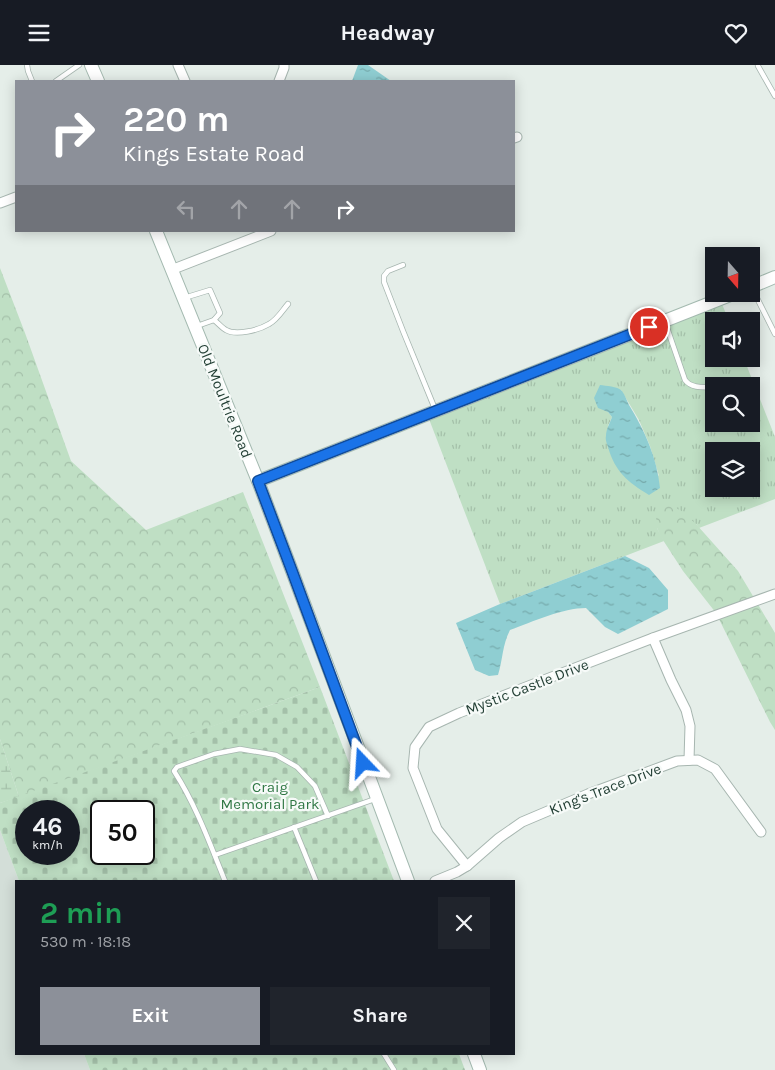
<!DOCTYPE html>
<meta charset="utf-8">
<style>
:root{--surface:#171b24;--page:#20242c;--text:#f1f3f6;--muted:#9ea1a6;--accent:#8c9099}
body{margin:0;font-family:Karla,sans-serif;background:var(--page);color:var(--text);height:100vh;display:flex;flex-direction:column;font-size:19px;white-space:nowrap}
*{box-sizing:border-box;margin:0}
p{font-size:16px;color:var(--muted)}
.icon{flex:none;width:28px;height:28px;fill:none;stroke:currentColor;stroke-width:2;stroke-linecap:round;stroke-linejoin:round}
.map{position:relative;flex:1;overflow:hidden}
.sheet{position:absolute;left:15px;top:815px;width:500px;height:175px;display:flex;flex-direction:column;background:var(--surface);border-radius:0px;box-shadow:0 2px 12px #0003}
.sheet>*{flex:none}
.guide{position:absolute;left:15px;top:15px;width:500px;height:152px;border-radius:0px;box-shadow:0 2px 12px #0003;background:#8c9099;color:#fff;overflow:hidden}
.needle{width:32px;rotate:160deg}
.buttons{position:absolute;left:705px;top:182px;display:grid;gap:10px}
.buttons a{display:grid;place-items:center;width:55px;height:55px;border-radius:0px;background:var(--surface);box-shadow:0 2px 12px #0003;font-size:25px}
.speed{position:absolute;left:15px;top:735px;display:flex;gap:10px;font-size:25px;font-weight:700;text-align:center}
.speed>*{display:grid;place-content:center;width:65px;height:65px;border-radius:50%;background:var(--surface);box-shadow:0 2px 12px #0003;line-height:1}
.speed small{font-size:12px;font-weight:400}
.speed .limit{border:2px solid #111;border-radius:8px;background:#fff;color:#111}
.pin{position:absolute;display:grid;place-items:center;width:42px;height:42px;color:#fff;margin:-21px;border:2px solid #fff;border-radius:50%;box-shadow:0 1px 5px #0007}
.me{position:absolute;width:55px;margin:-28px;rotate:340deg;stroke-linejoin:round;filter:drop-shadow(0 0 4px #0008)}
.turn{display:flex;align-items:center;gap:18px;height:105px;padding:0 25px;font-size:22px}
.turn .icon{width:65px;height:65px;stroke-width:2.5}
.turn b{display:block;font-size:35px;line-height:42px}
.lanes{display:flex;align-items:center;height:48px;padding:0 25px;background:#0003;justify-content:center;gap:25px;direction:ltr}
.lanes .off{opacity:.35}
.round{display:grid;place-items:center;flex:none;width:52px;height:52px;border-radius:0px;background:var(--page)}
.head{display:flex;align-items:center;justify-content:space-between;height:85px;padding:0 25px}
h1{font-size:30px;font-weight:700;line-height:38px;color:#1e9e55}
.primary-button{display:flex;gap:10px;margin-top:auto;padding:10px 25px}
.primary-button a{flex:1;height:58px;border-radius:0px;background:var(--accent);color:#fff;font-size:20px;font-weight:700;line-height:58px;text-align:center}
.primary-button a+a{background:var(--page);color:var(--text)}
header{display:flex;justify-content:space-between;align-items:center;height:65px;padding:0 25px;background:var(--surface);font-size:22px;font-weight:700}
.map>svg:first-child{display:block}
.built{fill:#d3ded8}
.grass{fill:url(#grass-tufts);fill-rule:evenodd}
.forest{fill:url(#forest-crowns)}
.wetland{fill:url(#wetland-marsh)}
.cemetery{fill:url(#cemetery-stones);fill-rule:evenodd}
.water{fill:url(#water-ripples)}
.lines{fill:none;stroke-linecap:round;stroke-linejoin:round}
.lane-casing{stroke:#a7b6b0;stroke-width:6}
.street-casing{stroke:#a7b6b0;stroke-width:11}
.secondary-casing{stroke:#a4bab0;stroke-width:14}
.lane{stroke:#fff;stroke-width:4.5}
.street{stroke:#fff;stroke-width:9}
.secondary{stroke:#fff;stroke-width:12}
.route-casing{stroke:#114b97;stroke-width:12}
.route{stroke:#1a73e8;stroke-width:9}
.labels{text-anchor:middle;stroke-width:4.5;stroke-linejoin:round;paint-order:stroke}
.street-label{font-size:15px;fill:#244036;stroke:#f6faf8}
.park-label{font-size:15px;fill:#2f7744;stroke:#f6faf8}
</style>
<header><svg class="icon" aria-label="menu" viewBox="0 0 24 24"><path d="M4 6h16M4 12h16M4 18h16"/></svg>Headway<svg class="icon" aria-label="heart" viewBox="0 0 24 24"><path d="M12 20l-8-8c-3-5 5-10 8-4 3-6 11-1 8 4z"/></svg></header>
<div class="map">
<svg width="775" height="1005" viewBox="0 0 775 1005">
<defs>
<pattern id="grass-tufts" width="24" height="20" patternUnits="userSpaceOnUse" patternTransform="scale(1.25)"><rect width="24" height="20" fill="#bfdfc4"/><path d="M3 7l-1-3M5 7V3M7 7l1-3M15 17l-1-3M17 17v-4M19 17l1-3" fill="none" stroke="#a4c0a9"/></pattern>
<pattern id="forest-crowns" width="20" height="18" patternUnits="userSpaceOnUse" patternTransform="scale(1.25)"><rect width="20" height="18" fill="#bfdfc4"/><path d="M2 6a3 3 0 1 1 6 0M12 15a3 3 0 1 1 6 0" fill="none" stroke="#a4c0a9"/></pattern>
<pattern id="wetland-marsh" width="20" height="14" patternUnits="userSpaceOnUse" patternTransform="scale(1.25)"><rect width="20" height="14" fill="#bfdfc4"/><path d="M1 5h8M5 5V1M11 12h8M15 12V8" fill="none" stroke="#a4c0a9"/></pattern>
<pattern id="cemetery-stones" width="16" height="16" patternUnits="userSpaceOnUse" patternTransform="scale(1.25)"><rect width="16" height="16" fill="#bfdfc4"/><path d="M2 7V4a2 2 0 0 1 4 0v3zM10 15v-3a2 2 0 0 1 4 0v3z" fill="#a4c0a9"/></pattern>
<pattern id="water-ripples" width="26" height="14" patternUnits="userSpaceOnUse" patternTransform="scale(1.25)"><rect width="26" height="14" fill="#8fced2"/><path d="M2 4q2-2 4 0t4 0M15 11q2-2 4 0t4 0" fill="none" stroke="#75a9ab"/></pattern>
</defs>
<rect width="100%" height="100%" fill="#e5eee9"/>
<!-- built -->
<path class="built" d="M0,765l19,51h-3v173h68l6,16h-90z"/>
<!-- grass -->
<path class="grass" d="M722,239l7,17h-15v38h30l31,78v62l-76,29 -3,-4 -39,4 7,13 -164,63 -71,-185zM714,321h37v38h-37zM621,325l18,30 11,26 9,30 -51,-50 4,-9 -4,-5zM714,386h37v38h-37z"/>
<!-- forest -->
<g class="forest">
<path d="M0,203l25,65 46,128 75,69 97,-38 77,195 -301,110 -19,-58z"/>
<path d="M665,438l15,7 16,14 42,47 37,62v97l-5,-8 -54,-109 -33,-42 -22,-34 -4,-9 -1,-11 1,-8z"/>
</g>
<!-- wetland -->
<path class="wetland" d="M0,674l19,58 -19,6z"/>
<!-- cemetery -->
<g class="cemetery">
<path d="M320,622l74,194h-375l-19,-51v-27zM26,746h43v43h-43zM101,746h43v43h-43z"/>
<path d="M84,989h375l6,16h-375z"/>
</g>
<!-- water -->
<g class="water">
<path d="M358,0h10l23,16h-39z"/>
<path d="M600,320c6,1 17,1 22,6 3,4 5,10 7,14 16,26 28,53 31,83l-11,7c-21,-13 -34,-23 -41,-48 -1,-3 -3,-8 -2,-11 0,-7 4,-13 6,-19l-4,-5 -10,-4 -4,-10z"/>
<path d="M625,491l24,12 19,22v19l-50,25 -13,-7 -19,-19c-23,0 -54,14 -76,22 -8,16 -7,29 -12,45l-9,1 -14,-6 -19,-47 44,-19z"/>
</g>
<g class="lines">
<!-- lane casing -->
<g class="lane-casing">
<g id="lane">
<path d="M27,0l1,6 4,10"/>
<path d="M758,1l17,30"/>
<path d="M56,16l23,-16"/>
<path d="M403,200l-15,6 -4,5v6l19,49 32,78"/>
<path d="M752,223l23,46"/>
<path d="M184,233l26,-8 10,23 -6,7 -17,6"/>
<path d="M214,255c4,3 8,8 12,10 10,6 33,0 43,-6 8,-4 13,-13 19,-20"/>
<path d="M665,257l20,58c7,9 19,7 29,7"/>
<path d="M294,762l22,54"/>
<path d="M215,790l160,-56"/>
<path d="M225,816c-15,-37 -29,-76 -51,-110l3,-4 37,-13 26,-5 36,6 21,12 18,19 13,30"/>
<path d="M384,989l10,16"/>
</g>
</g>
<!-- street casing -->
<g class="street-casing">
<g id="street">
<path d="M178,0l7,16"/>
<path d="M279,16l5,-13v-3"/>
<path d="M514,73l3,-1"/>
<path d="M0,138l16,-6"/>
<path d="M171,205l100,-39"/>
<path d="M653,573l18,42 15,30 4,16 -1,34"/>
<path d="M467,801l-30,-37 -24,-61 2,-21 14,-20 30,-14 59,-23 135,-52 122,-44"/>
<path d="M435,816l22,-9 10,-6 32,-28 23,-16 66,-28 89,-33 21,-1 17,9 46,63"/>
</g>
</g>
<!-- secondary casing -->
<g class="secondary-casing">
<g id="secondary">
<path d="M91,0l7,16"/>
<path d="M156,166l102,250 34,90 116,310"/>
<path d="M751,222l24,-10"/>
<path d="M258,416l475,-187"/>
<path d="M474,989l6,16"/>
</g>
</g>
<!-- lane -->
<use href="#lane" class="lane"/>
<!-- street -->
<use href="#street" class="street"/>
<!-- secondary -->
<use href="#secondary" class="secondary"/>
</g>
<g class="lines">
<!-- route casing -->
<g class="route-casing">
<path id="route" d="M363,698l-71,-192 -34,-90 391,-154"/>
</g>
<!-- route -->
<use href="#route" class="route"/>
</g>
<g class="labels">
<!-- street labels -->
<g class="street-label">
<text transform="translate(225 336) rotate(68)" y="5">Old Moultrie Road</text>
<text transform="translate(527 622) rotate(-21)" y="5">Mystic Castle Drive</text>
<text transform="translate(605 724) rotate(-21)" y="5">King's Trace Drive</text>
</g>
<!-- park labels -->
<g class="park-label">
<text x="270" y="727">Craig<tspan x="270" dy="17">Memorial Park</tspan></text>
</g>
</g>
</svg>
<div class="buttons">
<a><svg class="needle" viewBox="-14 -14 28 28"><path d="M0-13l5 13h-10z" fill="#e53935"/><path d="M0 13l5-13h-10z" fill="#9ea1a6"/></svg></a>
<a><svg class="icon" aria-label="sound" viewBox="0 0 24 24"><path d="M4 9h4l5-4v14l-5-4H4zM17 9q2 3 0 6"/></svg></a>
<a><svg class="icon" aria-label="search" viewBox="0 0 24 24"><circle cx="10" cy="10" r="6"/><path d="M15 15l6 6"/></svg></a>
<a><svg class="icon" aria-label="layers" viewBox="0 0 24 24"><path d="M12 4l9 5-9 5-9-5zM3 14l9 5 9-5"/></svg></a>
</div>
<div class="speed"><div>46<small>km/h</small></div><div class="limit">50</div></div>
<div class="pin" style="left:649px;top:262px;background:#d93025"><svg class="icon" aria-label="arrive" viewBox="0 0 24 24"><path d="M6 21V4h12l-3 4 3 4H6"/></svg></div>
<svg class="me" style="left:363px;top:698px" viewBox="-20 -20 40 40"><path d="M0-17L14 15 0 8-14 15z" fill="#1a73e8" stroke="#fff" stroke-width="4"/></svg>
<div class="guide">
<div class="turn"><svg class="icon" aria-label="right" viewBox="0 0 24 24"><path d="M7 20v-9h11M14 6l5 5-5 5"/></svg><div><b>220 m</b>Kings Estate Road</div></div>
<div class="lanes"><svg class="icon off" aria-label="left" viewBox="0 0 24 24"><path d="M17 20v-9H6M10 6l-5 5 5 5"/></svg><svg class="icon off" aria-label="ahead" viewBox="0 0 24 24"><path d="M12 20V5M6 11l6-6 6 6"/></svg><svg class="icon off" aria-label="ahead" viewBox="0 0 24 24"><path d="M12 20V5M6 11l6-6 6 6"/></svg><svg class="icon" aria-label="right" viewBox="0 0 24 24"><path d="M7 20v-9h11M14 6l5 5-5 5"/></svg></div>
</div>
<section class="sheet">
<div class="head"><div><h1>2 min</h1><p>530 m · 18:18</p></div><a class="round"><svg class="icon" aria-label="close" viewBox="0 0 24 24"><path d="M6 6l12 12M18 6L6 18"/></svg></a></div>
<div class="primary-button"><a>Exit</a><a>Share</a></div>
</section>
</div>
